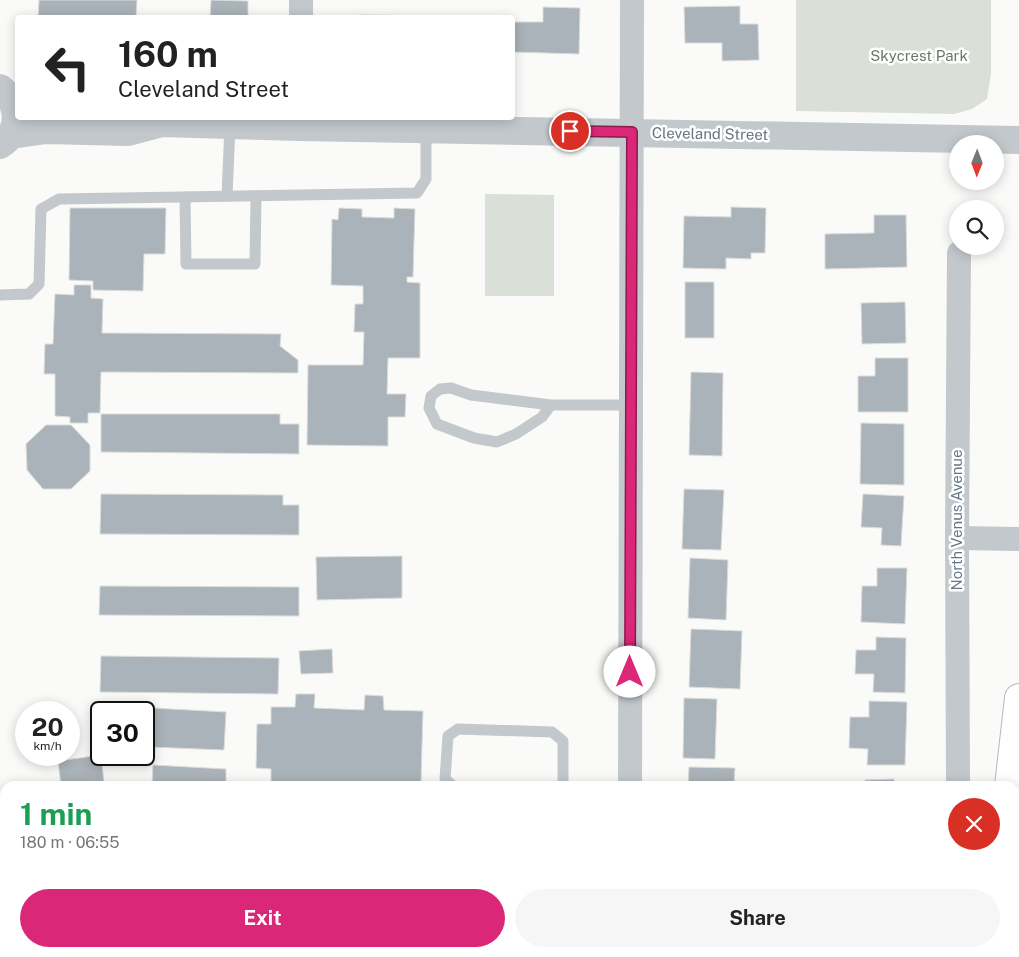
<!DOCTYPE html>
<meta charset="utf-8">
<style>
:root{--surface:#fff;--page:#f6f6f6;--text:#222;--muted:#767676;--accent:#db2777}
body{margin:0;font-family:"Public Sans",sans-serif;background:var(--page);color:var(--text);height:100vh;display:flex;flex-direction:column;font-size:19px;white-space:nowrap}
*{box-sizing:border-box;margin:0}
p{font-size:16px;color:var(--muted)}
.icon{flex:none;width:28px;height:28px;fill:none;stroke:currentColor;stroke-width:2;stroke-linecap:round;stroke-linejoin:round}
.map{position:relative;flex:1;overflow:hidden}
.side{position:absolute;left:0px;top:781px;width:1020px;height:176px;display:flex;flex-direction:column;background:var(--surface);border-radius:15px 15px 0 0;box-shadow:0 2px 12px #0003}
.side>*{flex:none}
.guide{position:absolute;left:15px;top:15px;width:500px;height:105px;border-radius:5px;box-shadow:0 2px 12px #0003;background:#fff;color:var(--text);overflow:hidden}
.needle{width:32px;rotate:181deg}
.controls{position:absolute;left:949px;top:135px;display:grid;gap:10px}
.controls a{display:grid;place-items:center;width:55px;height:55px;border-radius:50%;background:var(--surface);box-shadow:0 2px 12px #0003;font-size:25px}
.speed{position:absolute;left:15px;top:701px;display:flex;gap:10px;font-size:25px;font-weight:700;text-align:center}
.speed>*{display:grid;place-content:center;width:65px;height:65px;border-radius:50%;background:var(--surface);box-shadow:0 2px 12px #0003;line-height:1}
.speed small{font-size:12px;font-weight:400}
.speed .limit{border:2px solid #111;border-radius:8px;background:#fff;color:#111}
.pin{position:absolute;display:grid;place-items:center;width:42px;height:42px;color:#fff;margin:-21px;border:2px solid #fff;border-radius:50%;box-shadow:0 1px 5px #0007}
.me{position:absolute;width:55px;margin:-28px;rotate:0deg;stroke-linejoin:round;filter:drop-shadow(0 0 4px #0008)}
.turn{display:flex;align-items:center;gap:18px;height:105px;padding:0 20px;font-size:22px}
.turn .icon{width:65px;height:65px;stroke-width:2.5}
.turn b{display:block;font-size:35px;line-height:42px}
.round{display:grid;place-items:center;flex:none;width:52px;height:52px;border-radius:26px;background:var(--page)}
.head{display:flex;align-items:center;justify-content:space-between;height:85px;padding:0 20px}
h1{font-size:30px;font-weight:700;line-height:38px;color:#1e9e55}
.primary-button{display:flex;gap:10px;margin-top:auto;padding:10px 20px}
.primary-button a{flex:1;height:58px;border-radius:30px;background:var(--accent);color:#fff;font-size:20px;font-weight:700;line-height:58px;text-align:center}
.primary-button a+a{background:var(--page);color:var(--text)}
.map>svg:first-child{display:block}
.green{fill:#dadfd7}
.building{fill:#aab3b9;stroke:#dcdcda}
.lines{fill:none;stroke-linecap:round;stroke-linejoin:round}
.secondary-casing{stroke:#b3babf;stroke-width:30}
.service{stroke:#c3c8cc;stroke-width:11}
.minor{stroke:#c3c8cc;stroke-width:24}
.tertiary{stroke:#c3c8cc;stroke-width:28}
.secondary{stroke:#fff;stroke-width:28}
.route-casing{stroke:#8e194d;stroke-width:12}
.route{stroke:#db2777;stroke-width:9}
.labels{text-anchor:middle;stroke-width:5;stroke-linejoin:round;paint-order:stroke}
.park-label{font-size:15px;fill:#687a64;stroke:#fff}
.street-label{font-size:15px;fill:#657683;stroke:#fff}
</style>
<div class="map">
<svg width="1019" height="957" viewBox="0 0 1019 957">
<rect width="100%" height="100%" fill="#fafaf8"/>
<!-- green -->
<g class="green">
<path d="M796,0h195v73l-4,26 -15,10 -18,5 -158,-3z"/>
<path d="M485,194l69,1v101h-69z"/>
</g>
<!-- building -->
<g class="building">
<path d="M39,0h98l-1,18h-98z"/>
<path d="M211,0l37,1v17h-38z"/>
<path d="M740,6v18h18l1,36 -37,1v-18h-37l-1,-36z"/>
<path d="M543,7l37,1 -1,46 -67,-2v-30h31z"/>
<path d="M359,15l74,1v2h-74z"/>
<path d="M731,207l35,1 -1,45h-14v6l-25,-1v11l-43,-1 1,-52 47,1z"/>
<path d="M70,208h96l-1,46h-21l-1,37 -50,-1v-9l-24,-1z"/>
<path d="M339,208l23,1v8l32,1v-10l21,1 -2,68h-6v5l13,1v75h-32l-1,36h19l-1,23h-17v29l-81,-1 1,-80h55l1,-33h-10l1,-28h8v-18l-32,-1 1,-66 6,1z"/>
<path d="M874,215h32l1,52 -82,2v-35l49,-1z"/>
<rect x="685" y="282" width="29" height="56"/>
<path d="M74,285h17v13l12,1 -1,34 179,1 -1,12 18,14v13l-197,-1 -1,41h-12v10h-18v-6l-15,-1v-42h-11l1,-30h8l2,-50 19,1z"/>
<path d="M905,302l1,41 -44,1 -1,-41z"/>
<path d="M875,358h33v54h-50v-36h17z"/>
<path d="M691,372l32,1 -1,83 -33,-1z"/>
<path d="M101,414h179v10h19v30l-198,-2z"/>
<path d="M861,423l43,1v61l-44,-1z"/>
<path d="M46,425h25l19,20v26l-19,18h-28l-16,-19 -1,-26z"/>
<path d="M684,489l40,1 -3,60 -39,-1z"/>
<path d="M101,494l182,1v10h16v30l-199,-1z"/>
<path d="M863,494l41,2 -3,50 -20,-1 1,-17 -21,-1z"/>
<path d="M402,556v42l-85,2 -1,-43z"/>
<path d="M690,558l38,2 -2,60 -38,-2z"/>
<path d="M877,568h30l-2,56 -44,-2 1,-36h15z"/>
<path d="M100,586l199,1v29l-200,-1z"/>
<path d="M691,629l51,2 -2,58 -51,-2z"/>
<path d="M876,637l30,1 -1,55 -32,-1 1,-18h-19l1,-24h20z"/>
<path d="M332,649l1,24 -32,1 -2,-23z"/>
<path d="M101,656l178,2 -1,36 -178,-2z"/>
<path d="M296,694h19l-1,14 50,2 1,-15 18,1 1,14 39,1 -2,72h-13v3h-137v-17l-15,-1 1,-44h14v-17h24z"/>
<path d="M684,698l33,1 -2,60 -32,-1z"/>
<path d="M869,701l38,1 -2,63h-38l1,-16 -19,-1 1,-31h19z"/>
<path d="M153,708l73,4 -2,38 -73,-3z"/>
<path d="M101,755l3,27 -43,4 -3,-25z"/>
<path d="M153,765l73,4v17h-74z"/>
<path d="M689,767l46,1 -1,18h-46z"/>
<path d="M894,779v7h-29v-6z"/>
<rect x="32" y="952" width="135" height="5"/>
<path d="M176,952h63v5h-64z"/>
<path d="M500,952h73v5l-73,-1z"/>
<rect x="708" y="952" width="21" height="5"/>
<path d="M814,952h109v5h-110z"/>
</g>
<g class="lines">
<!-- secondary casing -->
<g class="secondary-casing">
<g id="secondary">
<path d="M1009,786l10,-88"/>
<path d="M1007,957l1,-5"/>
</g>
</g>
<!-- service -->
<g class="service">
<path d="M227,196l3,-71"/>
<path d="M185,197l1,67h69l1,-68"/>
<path d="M0,295l29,-1 10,-10 2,-75 18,-10 358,-6 9,-14v-50"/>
<path d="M551,405l-9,12 -26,17 -19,8 -23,-4 -37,-14 -8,-16 2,-12 9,-7 11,-1 20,7 80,10h80"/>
<path d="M453,786l-8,-7 3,-43 10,-7 94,3 11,9v45"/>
<path d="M0,838h5"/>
</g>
<!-- minor -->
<g class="minor">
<path d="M301,18v-18"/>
<path d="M957,538l62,1"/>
<path d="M630,786l2,-786"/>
<path d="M958,786l-1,-248 2,-285"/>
<path d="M958,952v5"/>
<path d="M629,957v-5"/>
</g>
<!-- tertiary -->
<g class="tertiary">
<path d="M0,88c20,15 22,43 0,57"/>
<path d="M11,135l35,-5 82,2 34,-9 138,4 719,13"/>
</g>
<!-- secondary -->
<use href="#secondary" class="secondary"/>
</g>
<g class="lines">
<!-- route casing -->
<g class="route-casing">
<path id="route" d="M570,131l62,1 -2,540"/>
</g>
<!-- route -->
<use href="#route" class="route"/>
</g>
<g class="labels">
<!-- park labels -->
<g class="park-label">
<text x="919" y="61">Skycrest Park</text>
</g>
<!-- street labels -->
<g class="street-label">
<text transform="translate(710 134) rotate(1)" y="5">Cleveland Street</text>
<text transform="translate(957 520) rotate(-90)" y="5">North Venus Avenue</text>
</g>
</g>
</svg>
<div class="controls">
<a><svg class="needle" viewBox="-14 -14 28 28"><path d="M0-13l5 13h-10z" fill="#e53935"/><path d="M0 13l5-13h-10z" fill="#767676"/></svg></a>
<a><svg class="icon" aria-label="search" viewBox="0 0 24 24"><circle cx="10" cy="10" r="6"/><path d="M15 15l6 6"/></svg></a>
</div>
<div class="speed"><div>20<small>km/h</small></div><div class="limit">30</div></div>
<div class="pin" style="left:570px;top:131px;background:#d93025"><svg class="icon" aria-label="arrive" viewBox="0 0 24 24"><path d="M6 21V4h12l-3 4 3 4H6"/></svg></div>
<svg class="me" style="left:630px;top:672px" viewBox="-20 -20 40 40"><circle r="19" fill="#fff"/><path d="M0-13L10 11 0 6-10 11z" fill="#db2777"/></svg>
<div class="guide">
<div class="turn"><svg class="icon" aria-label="left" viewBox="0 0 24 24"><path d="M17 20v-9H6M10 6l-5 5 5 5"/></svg><div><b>160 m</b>Cleveland Street</div></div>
</div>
<section class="side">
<div class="head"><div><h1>1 min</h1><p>180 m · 06:55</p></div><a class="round" style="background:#d93025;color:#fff"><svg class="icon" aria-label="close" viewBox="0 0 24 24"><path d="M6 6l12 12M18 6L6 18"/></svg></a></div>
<div class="primary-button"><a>Exit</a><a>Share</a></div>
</section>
</div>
